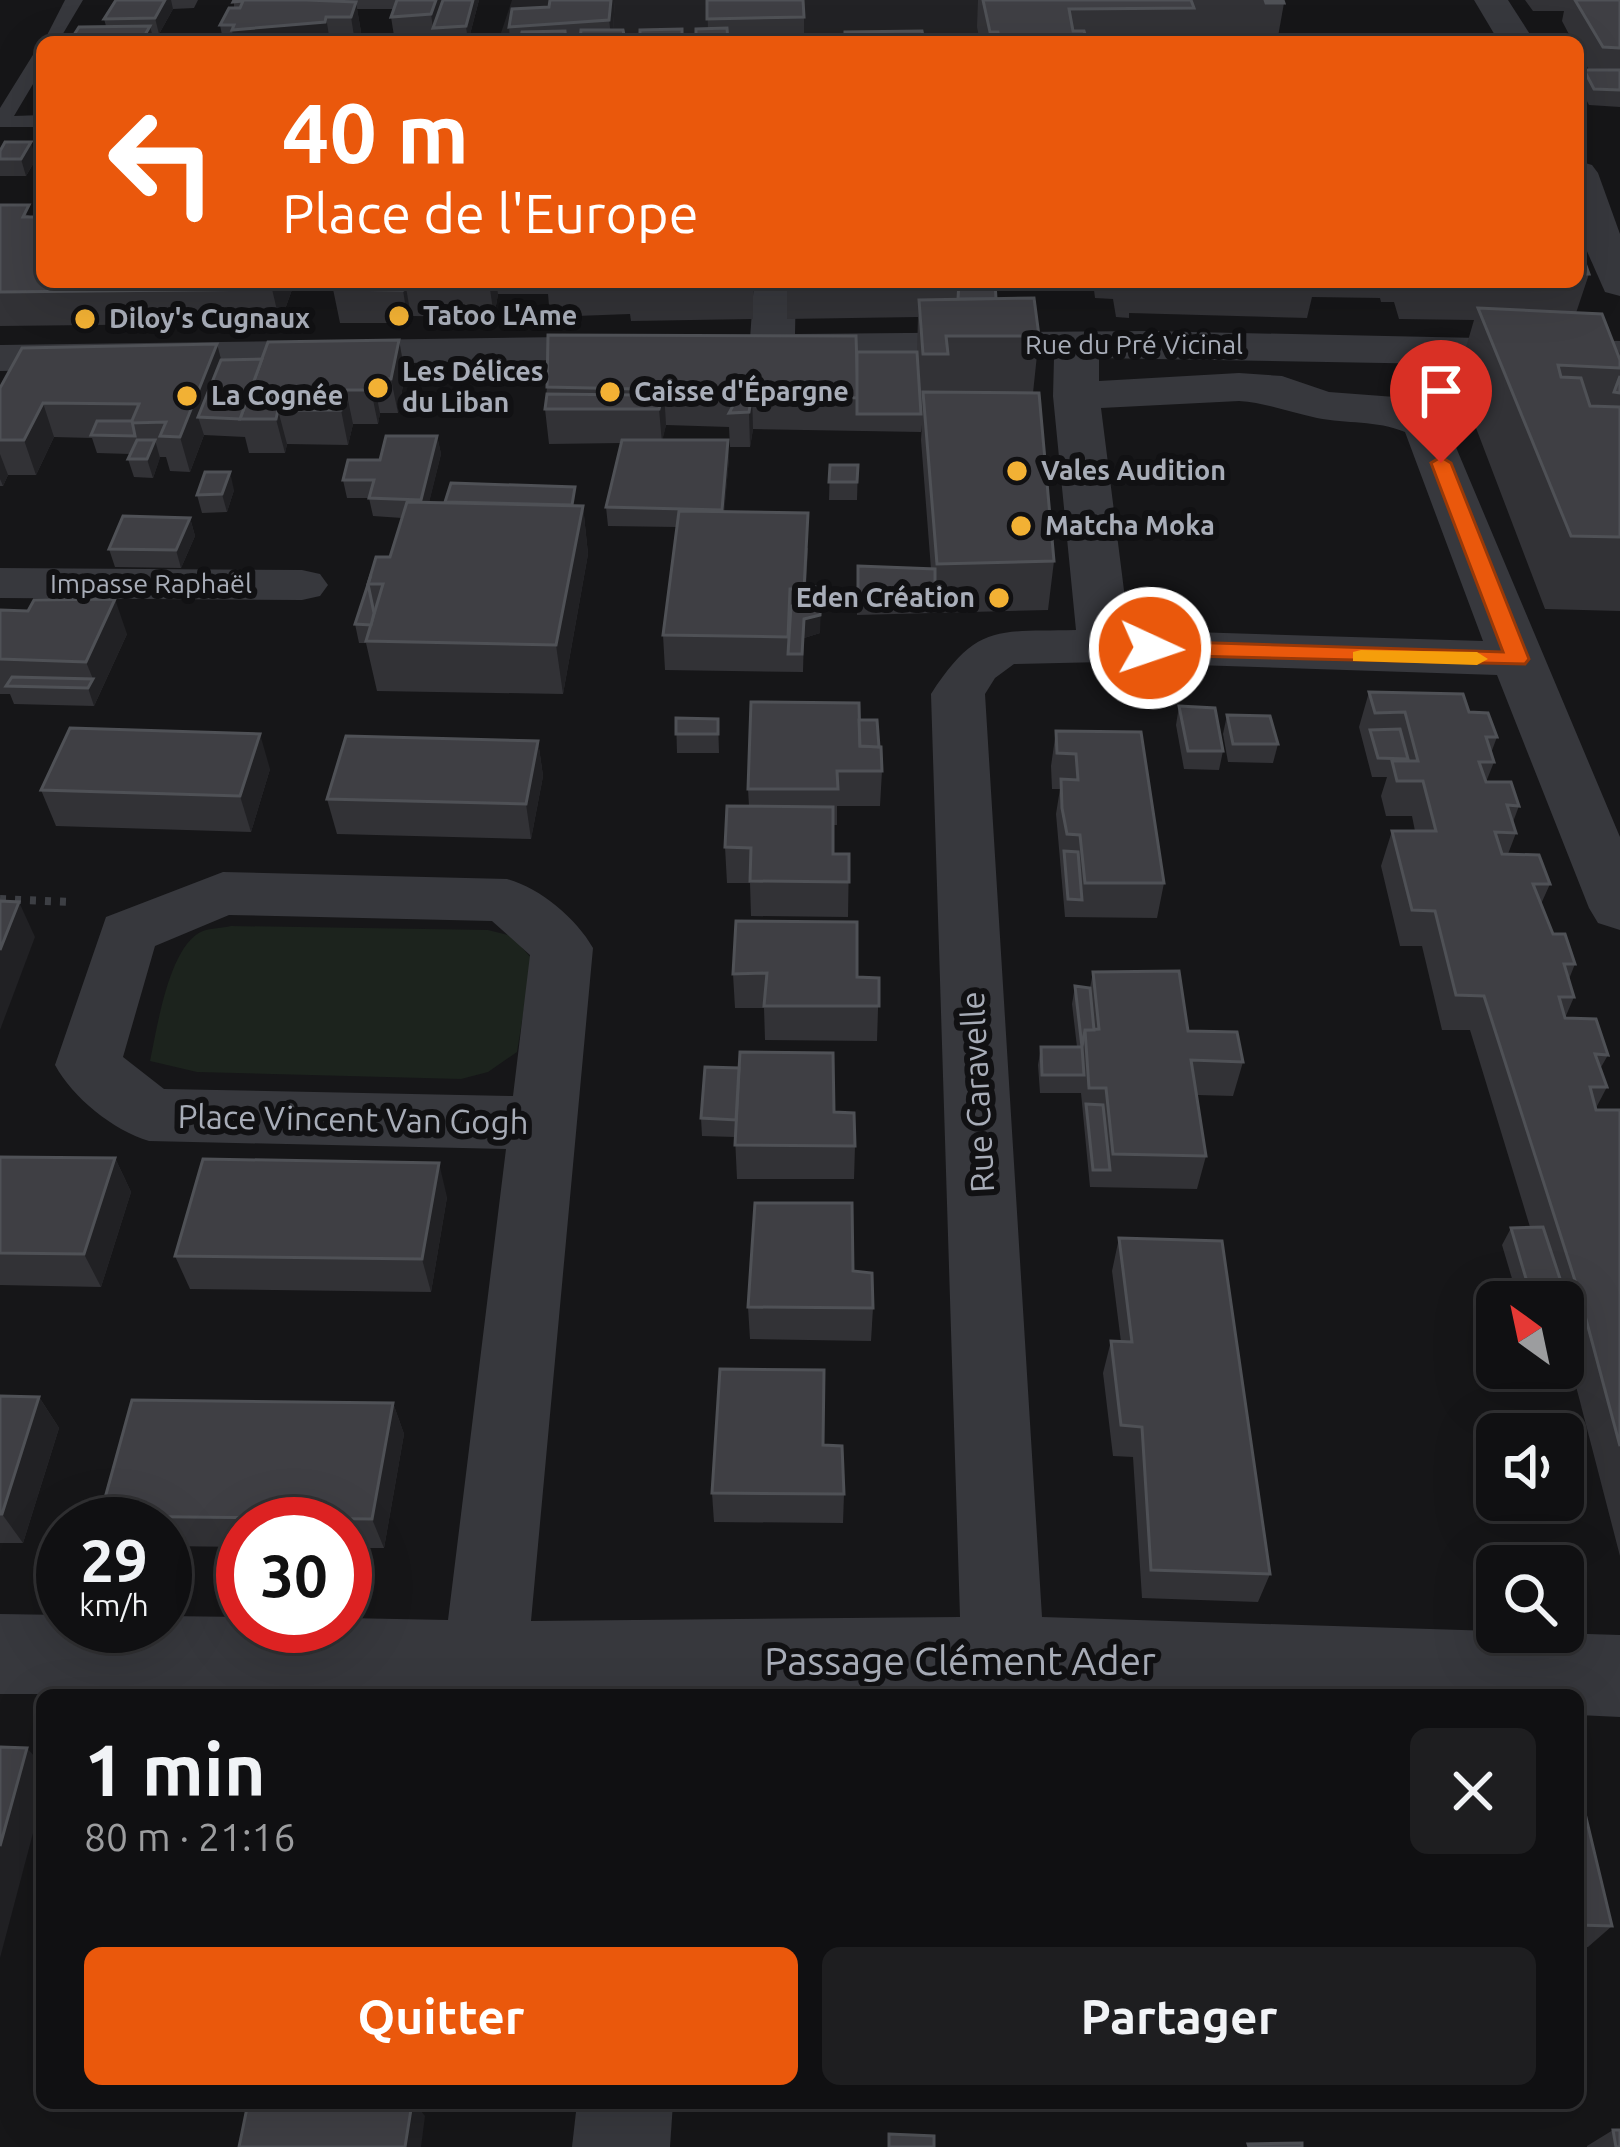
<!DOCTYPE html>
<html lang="fr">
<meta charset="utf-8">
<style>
:root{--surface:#101012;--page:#1e1e20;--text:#f1f3f6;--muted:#9c9d9f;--line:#303032;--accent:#ea580c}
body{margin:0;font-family:Ubuntu,sans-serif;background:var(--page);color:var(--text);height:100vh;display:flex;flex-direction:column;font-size:45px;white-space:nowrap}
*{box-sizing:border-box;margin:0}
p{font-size:39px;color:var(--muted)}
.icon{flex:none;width:66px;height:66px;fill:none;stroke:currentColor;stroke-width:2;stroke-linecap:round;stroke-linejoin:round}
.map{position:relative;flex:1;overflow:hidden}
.panel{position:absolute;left:36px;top:1689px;width:1548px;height:420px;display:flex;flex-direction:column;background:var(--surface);border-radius:18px;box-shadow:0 12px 48px #0002,0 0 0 3px var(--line)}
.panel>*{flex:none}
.top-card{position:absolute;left:36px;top:36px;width:1548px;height:252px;border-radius:18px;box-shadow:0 12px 48px #0002,0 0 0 3px var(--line);background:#ea580c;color:#fff;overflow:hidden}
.needle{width:78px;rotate:327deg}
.fabs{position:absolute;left:1476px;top:1281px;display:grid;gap:24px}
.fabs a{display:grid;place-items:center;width:108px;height:108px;border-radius:18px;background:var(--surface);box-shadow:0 12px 48px #0002,0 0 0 3px var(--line);font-size:60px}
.speed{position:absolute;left:36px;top:1497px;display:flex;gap:24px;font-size:60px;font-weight:700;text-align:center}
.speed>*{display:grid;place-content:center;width:156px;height:156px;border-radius:50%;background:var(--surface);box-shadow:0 12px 48px #0002,0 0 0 3px var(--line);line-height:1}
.speed small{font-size:30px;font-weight:400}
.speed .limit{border:18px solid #d22;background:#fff;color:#111}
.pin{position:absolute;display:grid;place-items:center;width:102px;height:102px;color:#fff;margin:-123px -51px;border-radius:50% 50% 50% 0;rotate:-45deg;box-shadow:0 0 12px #0007}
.pin .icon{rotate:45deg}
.me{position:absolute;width:132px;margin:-66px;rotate:93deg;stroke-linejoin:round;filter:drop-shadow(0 0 9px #0008)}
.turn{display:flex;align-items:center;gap:42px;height:252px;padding:0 48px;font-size:54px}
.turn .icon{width:156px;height:156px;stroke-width:2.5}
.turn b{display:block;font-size:84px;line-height:102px}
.round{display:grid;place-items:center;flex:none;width:126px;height:126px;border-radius:18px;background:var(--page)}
.summary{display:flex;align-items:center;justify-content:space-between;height:204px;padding:0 48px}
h1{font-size:72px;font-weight:700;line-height:90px}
.cta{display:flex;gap:24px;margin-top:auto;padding:24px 48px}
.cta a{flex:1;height:138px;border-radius:18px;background:var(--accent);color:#fff;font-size:48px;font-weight:700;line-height:138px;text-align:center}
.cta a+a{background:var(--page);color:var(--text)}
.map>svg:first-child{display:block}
.built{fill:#222225}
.green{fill:#1c231d}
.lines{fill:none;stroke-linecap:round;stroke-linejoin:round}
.path{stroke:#3d3f44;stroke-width:8;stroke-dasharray:6 9;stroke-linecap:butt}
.service{fill:#37383d;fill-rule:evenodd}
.minor{fill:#37383d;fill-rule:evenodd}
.wall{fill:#323236}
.shaded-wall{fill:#212124}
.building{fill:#3f3f44;stroke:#4f5156;stroke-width:3}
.route{fill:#ea580c;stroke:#983908;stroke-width:3}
.slow{fill:#f59e0b}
.poi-dot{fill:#f2b134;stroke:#111113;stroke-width:4.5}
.labels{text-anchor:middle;stroke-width:12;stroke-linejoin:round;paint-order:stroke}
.far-poi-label{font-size:27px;font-weight:bold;fill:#a8adb8;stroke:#111113;text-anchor:start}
.far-street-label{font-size:27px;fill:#a8adb8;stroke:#111113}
.street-label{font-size:33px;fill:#a8adb8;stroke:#111113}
.near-street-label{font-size:39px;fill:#a8adb8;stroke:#111113}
</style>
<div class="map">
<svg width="1620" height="2147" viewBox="0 0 1620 2147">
<rect width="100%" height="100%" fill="#161618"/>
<!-- built -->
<path class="built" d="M512,0h743l17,42h-774z"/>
<!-- green -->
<path class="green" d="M231,926l257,4 24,6 20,23 -15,93 -29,20 -27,7 -264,-7 -47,-11c7,-32 19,-117 53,-130 8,-3 19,-3 28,-5z"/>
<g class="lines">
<!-- path -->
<path class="path" d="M0,899l70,3"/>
<!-- service -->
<g class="service">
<path d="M65,0h18l-25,42 -16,3z"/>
<path d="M42,49v20l-28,47 28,-1v12h-42v-19l36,-58z"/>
</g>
<!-- minor -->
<g class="minor">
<path d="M1474,0h34l27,42h-36z"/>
<path d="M1578,161l14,4 6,8 22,61v62l-15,-4 -27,-61z"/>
<path d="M754,282h42l-1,52 353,-3 472,10v26l-521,-9v23l140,-8 43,3 47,16 66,5 47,17 178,423v93l-22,-7 -9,-15 -92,-233 -393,-13 -90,2 -19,14 -10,16 57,923 578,18v82l-42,-2v-20l-1578,-1v-80l63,1v11h102v-10l78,1v9h102v-8l103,2 58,-471 -357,-8c-36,-11 -76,-43 -94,-76l51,-148 117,-45 284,7c33,9 69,39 86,69l-62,673 429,-4 -29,-923c46,-71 66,-62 145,-64l-23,-234 1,-38 -288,3 -16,-4 -6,-9 6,-9zM1239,401c28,2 50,11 78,17 30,6 59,2 88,14l78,209 -354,-11 -28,-222zM229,915l263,6 38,34 -17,141 -349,-7 -41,-32 32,-111z"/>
<path d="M639,336l16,4 6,9 -6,9 -655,13v-26z"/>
<path d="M0,568l302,2 18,4 8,11 -8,11 -18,4 -302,-2z"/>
<path d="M577,2103h96l-3,44h-98z"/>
</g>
</g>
<!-- wall -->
<g class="wall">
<path d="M116,0h82l-4,8 -21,1 -14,25h-7l2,8h-81l-1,-4 34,-12 -2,-7z"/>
<path d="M234,0h245l-11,42h-73l-4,-25 3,-8h-37l4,23 -3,10h-136l1,-2 -3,-15 14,-17z"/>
<path d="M615,0l-2,30 12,10 71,-1 12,-10 -1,-29 97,17v22l119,-3 18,6h-431l-1,-15 40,-20z"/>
<path d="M978,0h305l1,3 -7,39h-297l-3,-15z"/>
<path d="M1525,0h95v107l-31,-2 -10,-19 5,-16h5l-11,-19v-9h-5l-11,-21 2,-10h-31z"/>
<path d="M0,151l36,8 -10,17h-26z"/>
<path d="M0,205l33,12 260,70 -13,36 -280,3z"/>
<path d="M1578,244l11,30 -13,39 41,38 3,1v259l-75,-2 -88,-231 17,-58 -75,-1 -5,-17h-13l-1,-4 -68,-1 -5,21 -178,-5v5l-13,-1 -3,-18 -18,-1 -2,-16h485z"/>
<path d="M335,282h418v37l-122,2 -1,-7 -80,3 -2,-23h-50l-4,23 -83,-1 -3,7h-68l-7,-34z"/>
<path d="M787,282h208l1,17 43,37 -6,57 21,168 -6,49 -191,5 1,-49 73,3 -10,-129 1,-15 -1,7 -168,-3 -3,18h-20l-1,-20 -63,-2 -4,15 67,18 -5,54 84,36 -2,38 14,47 -16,5 -1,34 -138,-2 -2,-35 14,-108 -69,-1 -2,-19 15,-64 -72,1 -4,-35 2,-22 310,-35h60l1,-35 -131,2z"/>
<path d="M399,340l6,34 -7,39h-18l-2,11h-25l-5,21 -61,-1 -2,9h-36l-4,-16 -41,-2 -14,37 -20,-1 -4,-14h-6l-7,21 -19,-1 -6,-18 2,-5 -33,-1 -5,-15 -38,-1 -18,38h-28l-5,11h-3v-98l217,-44 4,16 41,-1z"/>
<path d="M437,436l4,18 -12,48 154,4 5,48 -25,140 -186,-3 -11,-48h-7l-4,-19 21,-67h14l12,-39 -29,-2 -4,-18h-22l-4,-18 37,-20z"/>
<path d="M830,465h28l-1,35h-28z"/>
<path d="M234,490l-7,22 -25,1 -5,-18z"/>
<path d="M190,518l5,18 -14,32 -66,-1 -6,-18z"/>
<path d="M0,610l127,24 -33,72 -80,-2 -4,-10h-10z"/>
<path d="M1369,692l100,20 28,25 -6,16 3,9 -8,20 33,24 -6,16 3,11 -8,21 42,30 -9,20 12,30 22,30 -6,15 5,18 -9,21 43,37 -8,14 7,18 -11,21v2h24v446l-57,-220v-34h-44l-17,-57 9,-17 19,-1 -60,-197h-28l-20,-84h-22l-19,-80 11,-35h23l-3,-15h-26l-5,-20 6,-19h-15l-13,-50z"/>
<path d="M1179,706l44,45 -4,19 -35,-1 -8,-44z"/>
<path d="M1227,715l51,29 -5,19 -45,-1 -5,-28z"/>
<path d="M676,718l42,1 1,34h-42z"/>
<path d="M859,720l23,51 -2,35h-43v19h-4v29h16l-1,63 -97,-1 -1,-33h-23l-2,-36 24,-41 -1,-17z"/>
<path d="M1056,731l85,1 23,151 -7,35 -92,-1 -9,-103 4,-25h-8l-1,-23z"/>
<path d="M538,741l5,35 -12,63 -194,-5 -10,-35z"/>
<path d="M270,769l-19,63 -195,-6 -15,-36z"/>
<path d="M736,921l121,56 22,1 -2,63 -112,-1 -1,-32h-29l-2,-34z"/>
<path d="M1093,972l95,59 55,31 -10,34 -36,-1 9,61 -9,33 -107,-2 -9,-94h-41l-2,-28 3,-18h36l-5,-43 3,-18 15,2z"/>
<path d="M834,1112l21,34 -1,33h-117l-2,-42 -33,-1 -1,-18z"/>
<path d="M0,1157l115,1 16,34 -30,95 -101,-2z"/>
<path d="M447,1197l-16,95 -241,-3 -15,-33z"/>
<path d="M1119,1238l151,336 -12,28 -116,-4 -9,-141 -20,-1 -10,-83 8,-32 10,1 -9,-71z"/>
<path d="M853,1271l20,37 -2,33 -121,-2 -2,-32z"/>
<path d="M0,1396l39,1 20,31 -36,115h-23z"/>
<path d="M393,1403l11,31 -20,114h-39v-24h-102v23l-78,-1v-22h-60l-5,-8z"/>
<path d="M823,1445l21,49 -1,29 -129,-1 -2,-29z"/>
<path d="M1578,1784l34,142 -24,21h-10z"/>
<path d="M1613,2130l7,17h-33v-1z"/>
</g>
<!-- shaded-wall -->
<g class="shaded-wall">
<path d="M165,0h6l2,9 -14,25 -4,-16z"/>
<path d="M436,0h15l-18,28 -2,-14z"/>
<path d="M473,0h6l-11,42 -2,-16z"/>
<path d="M611,0h4l-3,42 -3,-22z"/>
<path d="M356,2l5,30 -3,10h-3l-4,-25z"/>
<path d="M326,17l4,25h-96l-2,-12z"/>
<path d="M150,26l4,16h-13z"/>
<path d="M31,142l5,17 -10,17 -5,-17z"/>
<path d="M275,282h17l1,5 -13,36 -8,-34z"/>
<path d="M405,282l6,34 -3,7 -5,-33z"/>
<path d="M489,282h7l2,12 -4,23z"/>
<path d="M399,340l6,34 -7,39 -7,-34z"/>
<path d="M217,344l9,34 -28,39 6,18 -14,37 -10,-35z"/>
<path d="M373,378l7,35 -2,11 -7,-34z"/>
<path d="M346,390l7,34 -5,21 -7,-35z"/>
<path d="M664,390l2,35 -4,18 -3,-34z"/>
<path d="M752,394l1,35 -3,18 -1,-35z"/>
<path d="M43,403l11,34 -18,38 -12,-35z"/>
<path d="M278,410l9,34 -2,9 -9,-34z"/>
<path d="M437,436l4,18 -16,65 -4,-19z"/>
<path d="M155,440l5,18 -7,20 -6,-19z"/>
<path d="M728,440l1,18 -6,70 -1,-18z"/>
<path d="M0,454l8,21 -5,11 -3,-7z"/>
<path d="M230,472l4,18 -7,22 -5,-18z"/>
<path d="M583,506l5,48 -25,140 -7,-49z"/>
<path d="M808,513l-3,106 16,-14 -1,28 -16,5 -1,34z"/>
<path d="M190,518l5,18 -14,32 -5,-18z"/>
<path d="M115,599l12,35 -33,72 -6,-18 5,-9 -7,-17z"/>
<path d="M260,734l10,35 -19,63 -11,-36z"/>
<path d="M538,741l5,35 -12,63 -5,-35z"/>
<path d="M19,902l16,35 -35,93v-80z"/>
<path d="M115,1158l16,34 -30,95 -17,-33z"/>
<path d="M439,1163l8,34 -16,95 -9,-33z"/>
<path d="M39,1397l20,31 -36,115 -21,-29z"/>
<path d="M393,1403l11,31 -20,114 -12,-29z"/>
<path d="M27,1748l15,17v34l-42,159v-112z"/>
<path d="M412,2103h3l10,13 -4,31h-16z"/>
</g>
<!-- building -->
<g class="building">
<path d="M116,0h49l-10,18 -51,1z"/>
<path d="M234,0h73l49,2 -5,15h-25l-1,5 -93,8 2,-5h-14l9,-17h11l3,-7 -10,1z"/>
<path d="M397,0h39l-5,14 -40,3z"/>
<path d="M443,0h30l-7,26 -33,2z"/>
<path d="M550,0h61l-2,20 -100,7 3,-18 37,-2z"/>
<path d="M707,0h96l1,17 -97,2z"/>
<path d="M983,0h208l3,8 -125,1 4,22h11l3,10 -87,1 -2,-10h-8z"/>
<path d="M1265,0h18l1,3h-18z"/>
<path d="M1575,0h45v48l-17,-1z"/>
<path d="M150,26l-9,16h-58l3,-4h-14l7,-11z"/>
<path d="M727,28l1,14h-208l2,-10 43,-1 1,10h14l1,-11h42l2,10h15v-10l42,-1v10h14v-10z"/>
<path d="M922,31l1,5h17l1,6h-159v-3l63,-2v-5z"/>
<path d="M508,38l-1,4h-29l1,-3z"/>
<path d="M1584,70h36v20l-26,-1z"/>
<path d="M5,142h26l-10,17h-21v-8z"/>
<path d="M0,205h29l-6,12h19v65h233l-3,7 -272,3z"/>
<path d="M1578,244l11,30h-11z"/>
<path d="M335,282h70l-2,8 -70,-1z"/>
<path d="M787,282h172v2l-172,1z"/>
<path d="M959,282h36l1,17h-38z"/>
<path d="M1034,298l5,38h-93l2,18h-25l-4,-54z"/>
<path d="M1478,308l124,6 18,46v8l-62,-3 3,12 20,1 9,28 30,1v130l-49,-1z"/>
<path d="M548,335l308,1 2,62 -106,-4 -3,18 -20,1 11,-20 -76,-3 -5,19h-114l2,-15 88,1 1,-6 -89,-2z"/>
<path d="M399,340l-8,39 -18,-1 -2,12h-25l-5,20h-63l-2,9h-36l28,-77z"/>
<path d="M217,344l-37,93 -20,-1 6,-14 -35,1 8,-19 -96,-1 -19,37h-24v-52l22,-40z"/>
<path d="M857,352h60l4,62h-64z"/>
<path d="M262,359l-22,60 -42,-2 23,-57z"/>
<path d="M1620,376v17l-6,-1z"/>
<path d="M923,392l116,1 15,168 -117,3z"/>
<path d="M97,421h35l3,15 -44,-1z"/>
<path d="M386,436h51l-16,64 -52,-2 5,-18h-31l5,-20h32z"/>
<path d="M137,440h18l-8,19h-19z"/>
<path d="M622,440h106l-6,70 -116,-3z"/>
<path d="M830,465h28l-1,17h-28z"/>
<path d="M205,472h25l-8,22 -25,1z"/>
<path d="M451,483l124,4 -3,18 -127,-3z"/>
<path d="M407,502l176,4 -27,139 -190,-4 17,-57h-15l8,-27h14z"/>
<path d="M679,511l129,2 -4,76h-14l-2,48 -125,-2z"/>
<path d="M123,516l67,2 -14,32 -67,-1z"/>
<path d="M858,566l77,3v25l-77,3z"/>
<path d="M371,575l-3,9 6,29 -3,12 -16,-1z"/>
<path d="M805,586l16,1 -1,28 -16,4 -2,35h-14l3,-48h13z"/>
<path d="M115,599l-29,63 -86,-3v-49l28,1 6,-11z"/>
<path d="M12,677l81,2 -5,9 -82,-2z"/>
<path d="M1369,692l94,2 6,18 19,1 9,24h-11l8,25h-15l7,20h25l8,24 -12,-1 9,28 -21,-1 7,22 37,1 11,29h-17l20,50h12l10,30h-11l10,33h-15l6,21 31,1 12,36 -13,-1 12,33h-17l6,23h24v336l-41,-153 -95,-297 -28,-1 -21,-84 -23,-1 -20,-79h44l-13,-50h-26l-5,-20h26l-13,-49 -30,1z"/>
<path d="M751,702l108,1 1,43 21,1 1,24h-45l1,18h-90z"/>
<path d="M1179,706l36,2 8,43h-35z"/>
<path d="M1227,715l43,1 8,28h-45z"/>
<path d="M676,718l42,1v15h-42z"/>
<path d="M859,720h18l2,27 -19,-1z"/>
<path d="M70,728l190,6 -20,62 -199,-6z"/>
<path d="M1400,729l8,30 -30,-1 -8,-28z"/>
<path d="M1056,731l85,1 23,151h-79l-5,-48 -13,-1 -5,-26 -1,-29 17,1 -2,-26 -19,-1z"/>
<path d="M346,736l192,5 -12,63 -199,-5z"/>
<path d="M727,806l106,1v47h16v28l-99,-1 1,-33 -26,-1z"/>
<path d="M1064,851l14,1 4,48 -14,-1z"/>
<path d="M0,901l19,1 -19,48z"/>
<path d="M736,921l121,1v55l22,1v28h-115l3,-33 -34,1z"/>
<path d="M1179,971l9,60 49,1 6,30 -52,-2 15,96 -93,-2 -7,-66h-17l-4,-58 14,-1 -6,-57z"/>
<path d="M1075,986l15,2 4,42h-9l-3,17 2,28h-42l-1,-28h41z"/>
<path d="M740,1052l93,1 1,59 20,1 1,33 -120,-1z"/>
<path d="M705,1067l34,1 -3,52 -35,-2z"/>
<path d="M1086,1104l17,1 7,65h-17z"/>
<path d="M0,1157l115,1 -31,96 -84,-1z"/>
<path d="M203,1159l236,4 -17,96 -247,-3z"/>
<path d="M755,1203h97l1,68 19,2 1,35 -125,-1z"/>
<path d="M1543,1227l27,82h-7v-7h-30l-22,-74z"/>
<path d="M1119,1238l103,3 48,333 -119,-4 -9,-143 -21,-2 -10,-84 21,1z"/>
<path d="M720,1369l104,1 -1,75 19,1 2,48 -132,-1z"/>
<path d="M0,1396l39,1 -37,117h-2z"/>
<path d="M132,1400l261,3 -21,116 -272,-3z"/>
<path d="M0,1747l27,1 -27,98z"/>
<path d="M1578,1784l34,142 -34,-1z"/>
<path d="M248,2103h164l-7,44h-166z"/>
<path d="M1613,2130h7v17h-4z"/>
<path d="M889,2134l45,2v11h-45z"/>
<path d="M1302,2143v4h-53l-1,-3z"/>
</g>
<!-- route -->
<path class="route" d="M1441,457l10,6 78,196 -4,5 -375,-9 -11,-7 11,-7 353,11 -72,-189z"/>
<!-- slow -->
<path class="slow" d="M1361,650l116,2 11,7 -11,6 -124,-4v-9z"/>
<!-- markers -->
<g class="poi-dot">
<circle cx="399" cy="316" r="12"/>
<circle cx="85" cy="319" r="12"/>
<circle cx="378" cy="388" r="12"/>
<circle cx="610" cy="392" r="12"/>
<circle cx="187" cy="396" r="12"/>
<circle cx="1017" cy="471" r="12"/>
<circle cx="1021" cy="526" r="12"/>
<circle cx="999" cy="598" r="12"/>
</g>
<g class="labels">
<!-- far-poi labels -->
<g class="far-poi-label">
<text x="423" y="325">Tatoo L'Ame</text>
<text x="109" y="328">Diloy's Cugnaux</text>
<text x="402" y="381">Les Délices<tspan x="402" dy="31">du Liban</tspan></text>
<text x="634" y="401">Caisse d'Épargne</text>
<text x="211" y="405">La Cognée</text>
<text x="1041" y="480">Vales Audition</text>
<text x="1045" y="535">Matcha Moka</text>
<text x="975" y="607" text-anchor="end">Eden Création</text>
</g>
<!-- far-street labels -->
<g class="far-street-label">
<text x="1134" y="354">Rue du Pré Vicinal</text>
<text x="151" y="593">Impasse Raphaël</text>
</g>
<!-- street labels -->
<g class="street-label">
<text transform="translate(977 1092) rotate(-93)" y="12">Rue Caravelle</text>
<text transform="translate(353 1119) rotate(1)" y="12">Place Vincent Van Gogh</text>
</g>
<!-- near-street labels -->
<g class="near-street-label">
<text x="960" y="1675">Passage Clément Ader</text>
</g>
</g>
</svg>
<div class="fabs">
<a><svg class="needle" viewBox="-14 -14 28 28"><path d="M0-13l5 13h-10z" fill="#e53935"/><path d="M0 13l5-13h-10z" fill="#9c9d9f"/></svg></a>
<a><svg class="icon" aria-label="sound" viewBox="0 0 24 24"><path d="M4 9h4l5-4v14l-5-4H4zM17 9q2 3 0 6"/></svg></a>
<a><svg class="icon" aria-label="search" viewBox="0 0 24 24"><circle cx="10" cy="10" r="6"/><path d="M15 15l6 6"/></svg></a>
</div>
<div class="speed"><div>29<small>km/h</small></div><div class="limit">30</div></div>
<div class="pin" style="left:1441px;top:463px;background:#d93025"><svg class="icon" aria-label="arrive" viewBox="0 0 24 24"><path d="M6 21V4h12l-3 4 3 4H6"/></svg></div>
<svg class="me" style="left:1150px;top:648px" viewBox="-20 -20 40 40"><circle r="17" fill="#ea580c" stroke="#fff" stroke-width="3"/><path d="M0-11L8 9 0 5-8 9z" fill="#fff"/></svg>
<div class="top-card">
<div class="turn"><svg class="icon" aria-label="left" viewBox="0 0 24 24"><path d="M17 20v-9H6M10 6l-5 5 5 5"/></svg><div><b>40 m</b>Place de l'Europe</div></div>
</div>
<section class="panel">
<div class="summary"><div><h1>1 min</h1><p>80 m · 21:16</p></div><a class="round"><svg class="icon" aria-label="close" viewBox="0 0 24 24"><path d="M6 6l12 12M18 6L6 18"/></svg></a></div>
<div class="cta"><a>Quitter</a><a>Partager</a></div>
</section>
</div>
